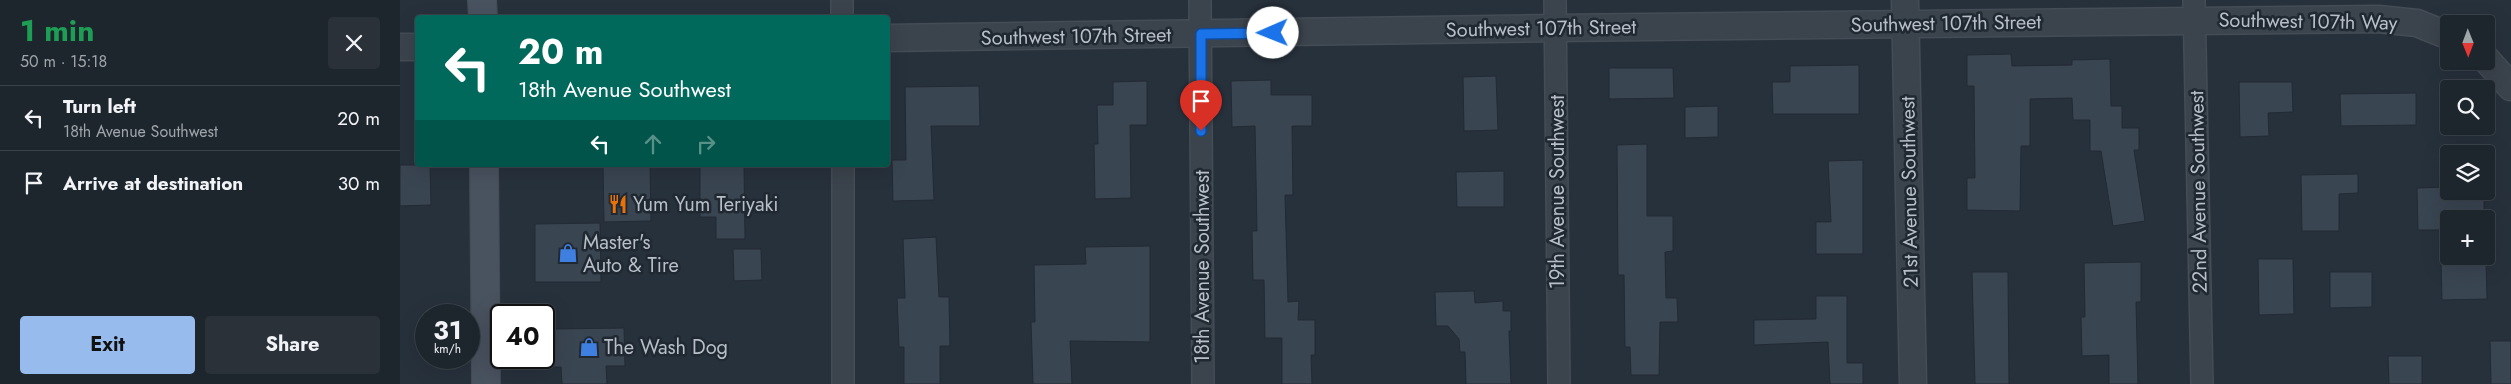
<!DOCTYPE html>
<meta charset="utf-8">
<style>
:root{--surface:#1d252d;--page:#2a3139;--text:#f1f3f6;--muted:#a0a5aa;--line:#3b4249;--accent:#97bbec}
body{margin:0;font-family:Jost,sans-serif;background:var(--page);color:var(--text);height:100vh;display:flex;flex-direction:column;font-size:19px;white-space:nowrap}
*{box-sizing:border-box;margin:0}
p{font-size:16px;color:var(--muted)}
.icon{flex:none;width:28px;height:28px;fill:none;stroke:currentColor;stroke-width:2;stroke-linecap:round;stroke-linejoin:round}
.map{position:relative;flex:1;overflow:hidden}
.panel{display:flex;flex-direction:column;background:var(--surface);width:400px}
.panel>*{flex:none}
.hud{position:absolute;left:15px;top:15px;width:475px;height:152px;border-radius:5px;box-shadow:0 5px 20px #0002,0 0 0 1px var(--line);background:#00695c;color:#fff;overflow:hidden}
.needle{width:32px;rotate:179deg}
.controls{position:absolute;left:2040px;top:15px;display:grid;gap:10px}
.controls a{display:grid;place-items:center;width:55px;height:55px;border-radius:5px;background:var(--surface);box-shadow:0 5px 20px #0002,0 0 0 1px var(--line);font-size:25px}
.speed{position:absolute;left:15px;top:304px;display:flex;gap:10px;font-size:25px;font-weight:700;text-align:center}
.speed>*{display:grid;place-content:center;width:65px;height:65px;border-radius:50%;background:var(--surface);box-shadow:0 5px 20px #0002,0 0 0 1px var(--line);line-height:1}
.speed small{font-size:12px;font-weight:400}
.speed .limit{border:2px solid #111;border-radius:8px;background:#fff;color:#111}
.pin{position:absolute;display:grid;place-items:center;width:42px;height:42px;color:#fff;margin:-51px -21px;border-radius:50% 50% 50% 0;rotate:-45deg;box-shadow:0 0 5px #0007}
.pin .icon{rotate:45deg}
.me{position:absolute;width:55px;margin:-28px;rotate:269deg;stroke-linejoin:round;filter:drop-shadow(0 0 4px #0008)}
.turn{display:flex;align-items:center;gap:18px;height:105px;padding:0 20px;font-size:22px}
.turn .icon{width:65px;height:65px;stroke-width:2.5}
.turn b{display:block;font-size:35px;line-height:42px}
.lanes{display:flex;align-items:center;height:48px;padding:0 20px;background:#0003;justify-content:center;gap:25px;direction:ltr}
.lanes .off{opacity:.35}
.round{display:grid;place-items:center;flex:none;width:52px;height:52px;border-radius:5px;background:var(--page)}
.summary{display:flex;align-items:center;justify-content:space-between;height:85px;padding:0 20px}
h1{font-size:30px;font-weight:700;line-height:38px;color:#1e9e55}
.button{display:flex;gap:10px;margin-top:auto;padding:10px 20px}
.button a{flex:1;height:58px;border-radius:5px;background:var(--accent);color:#111;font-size:20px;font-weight:700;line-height:58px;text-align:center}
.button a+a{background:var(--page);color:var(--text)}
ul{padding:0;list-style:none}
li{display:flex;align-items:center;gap:15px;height:65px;padding:0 20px;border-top:1px solid var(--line)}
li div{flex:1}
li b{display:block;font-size:19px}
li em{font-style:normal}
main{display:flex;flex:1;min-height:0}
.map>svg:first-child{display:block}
.building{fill:#3a4552;stroke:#222a33}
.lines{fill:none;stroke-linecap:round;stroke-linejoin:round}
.minor-casing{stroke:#444c55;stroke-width:24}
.tertiary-casing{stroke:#444c55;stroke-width:29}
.secondary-casing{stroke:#444c55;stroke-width:30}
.minor{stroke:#3b434c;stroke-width:21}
.tertiary{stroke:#3b434c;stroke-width:26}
.secondary{stroke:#49525f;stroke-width:28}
.route-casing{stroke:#114b97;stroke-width:12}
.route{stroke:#1a73e8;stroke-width:9}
.labels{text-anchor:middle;stroke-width:5;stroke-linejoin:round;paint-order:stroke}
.street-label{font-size:20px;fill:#b7bec7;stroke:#202831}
.poi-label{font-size:20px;fill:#b7bec7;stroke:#202831;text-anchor:start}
</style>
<main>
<section class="panel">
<div class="summary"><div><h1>1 min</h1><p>50 m · 15:18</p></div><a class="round"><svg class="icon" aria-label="close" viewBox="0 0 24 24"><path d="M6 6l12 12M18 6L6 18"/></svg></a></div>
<ul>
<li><svg class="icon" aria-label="left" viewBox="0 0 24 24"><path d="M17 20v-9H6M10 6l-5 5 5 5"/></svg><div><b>Turn left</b><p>18th Avenue Southwest</p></div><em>20 m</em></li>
<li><svg class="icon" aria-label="arrive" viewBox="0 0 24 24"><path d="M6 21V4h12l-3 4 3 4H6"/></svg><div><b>Arrive at destination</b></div><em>30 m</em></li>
</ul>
<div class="button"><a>Exit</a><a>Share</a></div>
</section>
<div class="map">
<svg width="2111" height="384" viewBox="0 0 2111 384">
<rect width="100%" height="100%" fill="#27313c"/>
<!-- building -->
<g class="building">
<path d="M1611,54l1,12 60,-1v-5l38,-1 1,47h11v22h17v22h-5l11,71 -32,5 -12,-75h-11v-31h-17l-1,-22 -42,1v47h-9l-1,65 -53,-1v-32h8l-1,-92h-7v-31z"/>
<path d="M1459,65v49h-86l-1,-32h18v-16z"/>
<path d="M1209,68h64l1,30 -65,1z"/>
<path d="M1096,76l2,54 -34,1 -1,-54z"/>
<path d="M871,80v15h41v31h-20l1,69h-8l3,107 11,-1 -1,19h17v35h-4l1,29h-30v-46h-17l-1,-58h-11l-1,-49h5l-2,-105 -23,1 -1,-46z"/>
<path d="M747,81v44h-17l1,73 -36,1 -1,-55h4l-1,-39h16v-23z"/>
<path d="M1839,82h53l1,30 -25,1 1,23 -29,1z"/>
<path d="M579,86l1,40h-49l3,74 -41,1 -1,-41h14l-1,-73z"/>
<path d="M2016,93v32l-75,1 -1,-32z"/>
<path d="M1318,106v31l-33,1v-31z"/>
<path d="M1247,144v72h26v35l-8,1 1,46h11l1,24h-18l-1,53h-28l-1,-28h-5l-1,-72h-6l-1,-130z"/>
<path d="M1463,160v94h-47v-32h15l-3,-61z"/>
<path d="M0,165h30l1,40 -31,1z"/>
<path d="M203,165h47l1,56 -47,1z"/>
<path d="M300,165h44l1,74h-29v-22h-16z"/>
<path d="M1104,171v36h-47l-1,-35z"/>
<path d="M1958,174v19l-19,1v37h-37l-1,-56z"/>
<path d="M2049,187v4h35v28h-35v11h-31l-1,-42z"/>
<path d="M200,223l1,59h-66v-58z"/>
<path d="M536,237l3,60h10l1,49h-10v38h-36v-37h-5l-2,-49h8l-2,-59z"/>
<path d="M750,246v96l-80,-1 2,43h-39l-2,-62h4l-1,-57 52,-1 -1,-17z"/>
<path d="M333,249h28l1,31 -28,1z"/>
<path d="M1858,259h35l1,55 -35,1z"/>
<path d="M2086,260l1,39 -45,1 -1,-39z"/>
<path d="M1741,262v40h-5l2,82h-29v-29l-27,1 -1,-39h4l-1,-54z"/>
<path d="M1572,272h36l1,112h-34z"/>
<path d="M1930,272h42v35l-42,1z"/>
<path d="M1074,291l1,12 28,-2v10h8v20h-2l2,53h-45l-1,-32h-5l-1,-13 -11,-13h-12l-1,-34z"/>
<path d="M1416,296h31v67h16v21h-33l-2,-42 -74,3v-25l62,-1z"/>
<path d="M224,328l1,38h-19l1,18h-45l-1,-17h-8v-38z"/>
<path d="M2090,341h21v43h-20z"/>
<path d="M1988,356h34v28h-33z"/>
</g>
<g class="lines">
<!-- minor casing -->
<g class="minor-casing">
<g id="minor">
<path d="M442,0v18"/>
<path d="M800,0l3,384"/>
<path d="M1155,0l4,384"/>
<path d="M1794,0l8,384"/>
<path d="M443,165v219"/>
</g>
</g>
<!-- tertiary casing -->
<g class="tertiary-casing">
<g id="tertiary">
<path d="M1505,0l8,384"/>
<path d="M488,38l668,-10 822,-9 39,4 32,13"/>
<path d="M0,47h18"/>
<path d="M2086,59l25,28"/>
</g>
</g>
<!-- secondary casing -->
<g class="secondary-casing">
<g id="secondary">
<path d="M82,0l1,18"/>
<path d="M84,165l2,219"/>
</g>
</g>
<!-- minor -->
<use href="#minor" class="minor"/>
<!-- tertiary -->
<use href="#tertiary" class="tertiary"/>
<!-- secondary -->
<use href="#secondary" class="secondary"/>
</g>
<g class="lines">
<!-- route casing -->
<g class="route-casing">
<path id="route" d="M801,131v-97l72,-1"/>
</g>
<!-- route -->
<use href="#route" class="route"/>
</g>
<!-- icons -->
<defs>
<g id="restaurant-bare" transform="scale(1.5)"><path d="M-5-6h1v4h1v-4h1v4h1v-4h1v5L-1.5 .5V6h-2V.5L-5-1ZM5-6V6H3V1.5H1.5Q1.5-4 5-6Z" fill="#e8710a" stroke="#202831" stroke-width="2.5" paint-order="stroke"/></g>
<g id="shop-bare" transform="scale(1.5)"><path d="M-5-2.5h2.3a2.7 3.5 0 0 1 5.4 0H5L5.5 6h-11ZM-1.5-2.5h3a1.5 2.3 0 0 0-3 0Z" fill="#3f7fe0" stroke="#202831" stroke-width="2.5" paint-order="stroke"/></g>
</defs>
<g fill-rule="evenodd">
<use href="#restaurant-bare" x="218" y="204"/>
<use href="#shop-bare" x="168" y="253"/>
<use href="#shop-bare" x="189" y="347"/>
</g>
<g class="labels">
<!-- street labels -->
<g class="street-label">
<text transform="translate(1908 21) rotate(1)" y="7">Southwest 107th Way</text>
<text transform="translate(1546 23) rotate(-1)" y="7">Southwest 107th Street</text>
<text transform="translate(1141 28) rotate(-1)" y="7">Southwest 107th Street</text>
<text transform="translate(676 36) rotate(-1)" y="7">Southwest 107th Street</text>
<text transform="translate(1157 192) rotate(-90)" y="7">19th Avenue Southwest</text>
<text transform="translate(1509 192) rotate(-91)" y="7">21st Avenue Southwest</text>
<text transform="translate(1798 192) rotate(-91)" y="7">22nd Avenue Southwest</text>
<text transform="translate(802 267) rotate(-90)" y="7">18th Avenue Southwest</text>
</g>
<!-- poi labels -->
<g class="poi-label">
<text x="233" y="211">Yum Yum Teriyaki</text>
<text x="183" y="249">Master's<tspan x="183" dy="23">Auto &amp; Tire</tspan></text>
<text x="204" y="354">The Wash Dog</text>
</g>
</g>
</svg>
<div class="controls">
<a><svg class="needle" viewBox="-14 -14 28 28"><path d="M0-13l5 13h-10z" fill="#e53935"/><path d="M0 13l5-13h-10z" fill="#a0a5aa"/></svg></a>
<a><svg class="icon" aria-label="search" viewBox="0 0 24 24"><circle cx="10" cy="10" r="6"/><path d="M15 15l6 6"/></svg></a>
<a><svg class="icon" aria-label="layers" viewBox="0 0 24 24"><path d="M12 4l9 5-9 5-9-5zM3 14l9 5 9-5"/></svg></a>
<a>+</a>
</div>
<div class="speed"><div>31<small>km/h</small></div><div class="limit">40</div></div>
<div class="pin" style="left:801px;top:131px;background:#d93025"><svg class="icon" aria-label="arrive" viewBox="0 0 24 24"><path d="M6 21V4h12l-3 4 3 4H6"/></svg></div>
<svg class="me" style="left:873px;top:33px" viewBox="-20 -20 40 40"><circle r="19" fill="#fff"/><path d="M0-13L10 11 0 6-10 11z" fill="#1a73e8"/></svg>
<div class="hud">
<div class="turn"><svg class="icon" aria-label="left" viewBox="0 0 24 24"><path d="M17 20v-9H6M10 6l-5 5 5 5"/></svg><div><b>20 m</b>18th Avenue Southwest</div></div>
<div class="lanes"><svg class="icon" aria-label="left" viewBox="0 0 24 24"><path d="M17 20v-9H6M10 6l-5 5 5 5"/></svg><svg class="icon off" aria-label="ahead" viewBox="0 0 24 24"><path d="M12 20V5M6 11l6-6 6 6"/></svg><svg class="icon off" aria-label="right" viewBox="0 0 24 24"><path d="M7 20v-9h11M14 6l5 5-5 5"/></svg></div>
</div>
</div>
</main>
